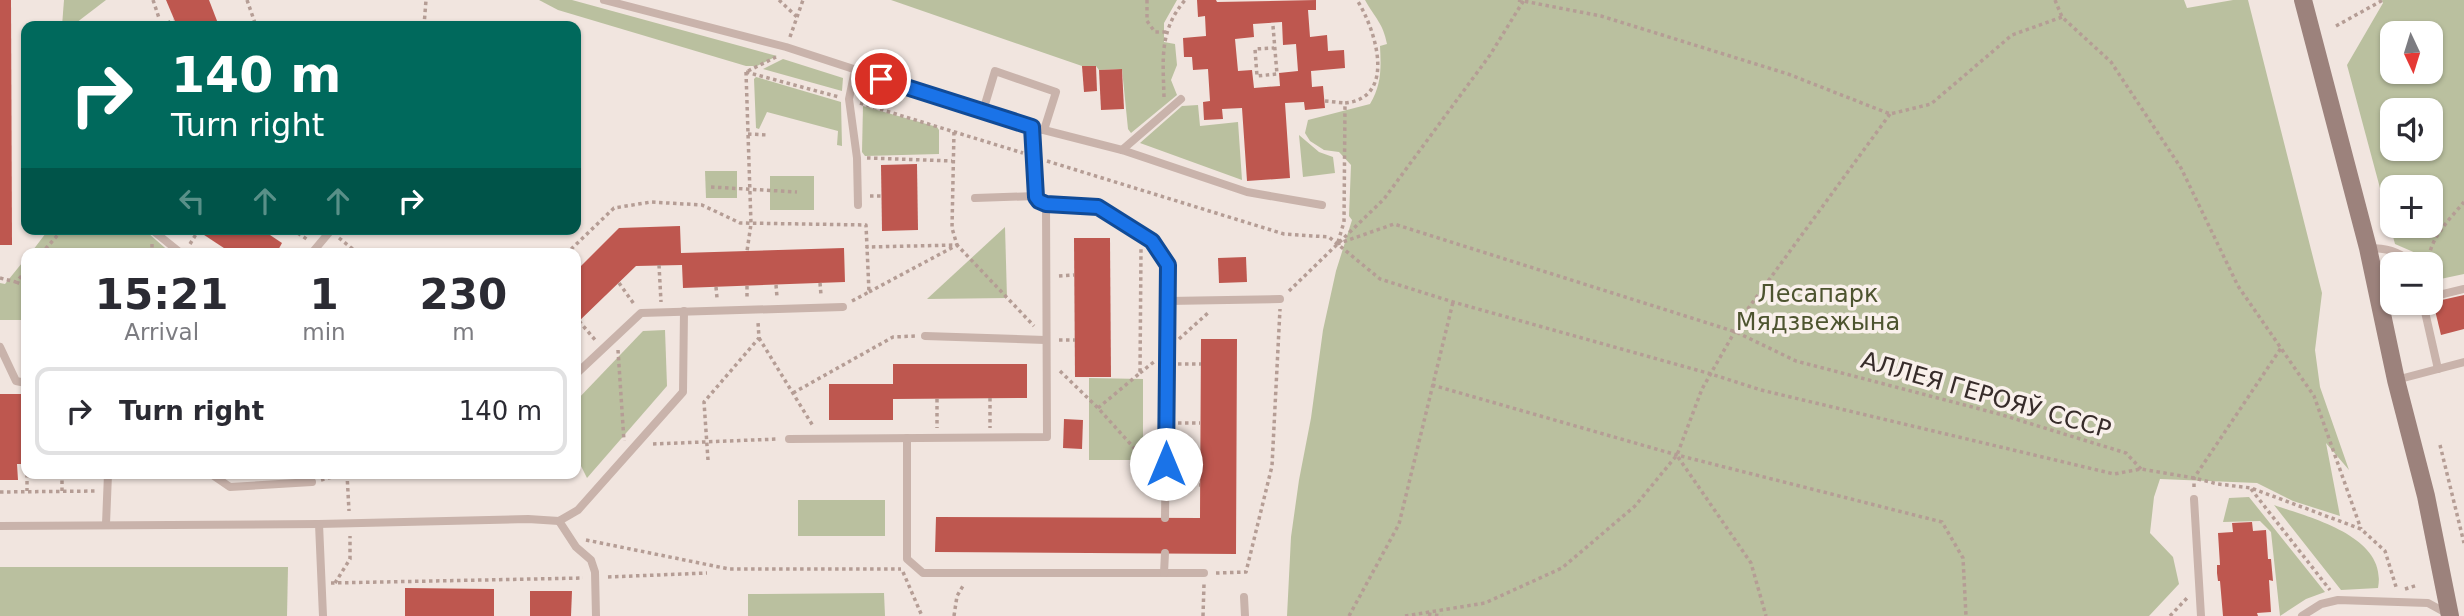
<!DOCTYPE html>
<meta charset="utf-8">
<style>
:root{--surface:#fff;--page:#f2f2f3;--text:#2b2b33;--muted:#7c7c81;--line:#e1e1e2}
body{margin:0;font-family:"DejaVu Sans",sans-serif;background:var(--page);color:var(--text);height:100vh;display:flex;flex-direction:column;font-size:26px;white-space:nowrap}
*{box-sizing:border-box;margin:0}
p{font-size:23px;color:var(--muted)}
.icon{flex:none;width:38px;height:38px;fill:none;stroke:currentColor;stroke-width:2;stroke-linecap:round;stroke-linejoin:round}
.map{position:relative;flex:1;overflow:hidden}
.panel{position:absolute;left:21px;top:248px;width:560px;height:231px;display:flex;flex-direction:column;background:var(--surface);border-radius:14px;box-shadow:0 2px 5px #0004}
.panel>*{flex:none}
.hud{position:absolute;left:21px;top:21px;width:560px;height:214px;border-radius:14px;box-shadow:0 2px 5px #0004;background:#00695c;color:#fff;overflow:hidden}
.needle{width:46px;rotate:176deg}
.controls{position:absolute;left:2380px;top:21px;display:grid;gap:14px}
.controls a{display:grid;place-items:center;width:63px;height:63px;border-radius:14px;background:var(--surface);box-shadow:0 2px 5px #0004;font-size:35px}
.pin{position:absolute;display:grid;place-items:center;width:60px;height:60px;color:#fff;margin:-30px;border:4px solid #fff;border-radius:50%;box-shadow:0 2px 7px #0007}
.me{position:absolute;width:77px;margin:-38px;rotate:0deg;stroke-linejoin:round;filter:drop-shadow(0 0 5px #0008)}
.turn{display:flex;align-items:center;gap:24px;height:147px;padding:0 35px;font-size:32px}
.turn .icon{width:91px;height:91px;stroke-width:2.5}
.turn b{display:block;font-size:49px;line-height:60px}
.lanes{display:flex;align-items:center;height:66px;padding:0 35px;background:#0003;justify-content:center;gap:35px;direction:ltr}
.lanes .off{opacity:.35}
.eta{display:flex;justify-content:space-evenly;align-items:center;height:119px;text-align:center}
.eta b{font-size:42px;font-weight:700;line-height:49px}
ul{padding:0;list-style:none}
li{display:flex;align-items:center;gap:21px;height:88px;margin:0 14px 10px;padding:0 21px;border:4px solid var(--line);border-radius:14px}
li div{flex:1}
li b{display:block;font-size:26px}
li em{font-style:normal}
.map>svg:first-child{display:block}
.green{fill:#bac09f;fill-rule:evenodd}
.building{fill:#be574f;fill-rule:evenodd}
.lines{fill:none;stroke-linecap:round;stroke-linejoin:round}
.path{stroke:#b59d95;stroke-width:3.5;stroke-dasharray:3.5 3.5;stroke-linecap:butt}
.lane{stroke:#c9b3ab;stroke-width:8}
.secondary{stroke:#9c827c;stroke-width:18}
.route-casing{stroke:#114b97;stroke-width:18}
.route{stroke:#1a73e8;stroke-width:12}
.labels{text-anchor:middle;stroke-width:7;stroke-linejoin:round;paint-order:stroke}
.park-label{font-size:24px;fill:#4d542f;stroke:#f9f0eb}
.street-label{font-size:24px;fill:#372c2a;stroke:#f9f0eb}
</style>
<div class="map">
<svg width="2464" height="616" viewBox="0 0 2464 616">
<rect width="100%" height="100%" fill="#f1e5df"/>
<!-- green -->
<g class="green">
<path d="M64,0h42l-34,26h-10z"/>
<path d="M539,0h33l205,56 -20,10h-11l-188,-56z"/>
<path d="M891,0h286l-13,23v19l11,2 2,21 -6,15 6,15 -46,38 -3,-4 -6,-60 -23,1 -3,-4h-14z"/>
<path d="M1365,0h819l3,8 46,-8h15l74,293 -7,57 5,37 29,83 -23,-27 14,73 -47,-15 -36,-18 -97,-4 -6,18 -4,36 23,24 6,27 -30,32h-862l4,-79 8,-57 12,-62 12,-88 13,-59 16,-51 -3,-4 2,-51 -12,-13 -15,-2 -14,-9 -5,-8 3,-13 62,-16c12,-20 11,-37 10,-58l7,-2c-4,-21 -12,-26 -22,-44z"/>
<path d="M2382,0h82v274l-33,7v-17h-9l-4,-10 -23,-10 -48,-179 36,-62zM2392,33h39v39h-39zM2392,110h39v39h-39zM2392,187h39v39h-39z"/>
<path d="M783,59l60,19 -1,13 -79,-22z"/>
<path d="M756,77l85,25 1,44 -5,-1 1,-14 -71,-19 -8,17 -3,-1 -2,-49z"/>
<path d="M1198,105l2,21 38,-4 4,58 -102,-37 42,-37z"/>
<path d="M863,106l74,21 2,3v24l-74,2 -3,-4z"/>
<path d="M1299,135l20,17 14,5 2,16 -32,4z"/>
<path d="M705,171h32v27h-31z"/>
<rect x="770" y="176" width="44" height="34"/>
<path d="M1005,227l2,71 -80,1z"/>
<path d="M49,229h98l1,4 24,21h-142z"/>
<path d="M26,258v62h-26v-37l5,1z"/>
<path d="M665,330l2,56 -80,92 -11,-22v-55l67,-70z"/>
<path d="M1089,378l54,1v81h-54z"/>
<path d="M2249,497l76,95 -19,7 -26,17 -9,-84 -11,-11 -37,1 6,-24z"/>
<rect x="798" y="500" width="87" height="36"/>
<path d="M2274,505c36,13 114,31 104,83l-37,2z"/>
<path d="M0,567h288l-1,49h-287z"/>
<path d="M884,593l1,23h-137v-22z"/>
</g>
<!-- building -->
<g class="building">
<path d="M0,0h11l1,245h-12z"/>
<path d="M166,0h43l10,26h-42z"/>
<path d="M1197,0h19l1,2 99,-2v10h-8l2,27 17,-2 1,16 16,-1 1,18 -34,3 1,16 11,-1 2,22 -20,2 -1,-8 -19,1 5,75 -43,3 -5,-73 -20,1 1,10 -19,1 -1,-18 7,-1 -2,-32 -15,1 -1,-13h-8l-1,-19 23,-2 -1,-20 -7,1zM1282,22l1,23 13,-1 2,27 -19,2 1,13 -26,2 -2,-18 -14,1 -3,-32 19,-2 -1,-13z"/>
<path d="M1082,66h14l1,25 -13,1z"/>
<path d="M1122,69l2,40 -23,1 -2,-40z"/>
<path d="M917,164l1,66 -36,1 -1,-66z"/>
<path d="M680,226l1,27 163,-5 1,34 -162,6 -1,-23 -46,1 -60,58v-53l43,-43z"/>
<path d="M195,229h66l21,14 -6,11h-43z"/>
<path d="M1074,238h36l1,139h-36z"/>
<path d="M1246,257l1,25 -28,1 -1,-25z"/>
<path d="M2464,295v34l-23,6 -8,-33z"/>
<path d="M1201,339h36l-1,215 -301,-2 1,-35 264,1z"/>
<path d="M893,364h134v34l-134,1v21h-64v-36h64z"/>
<path d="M0,394h26v70h-9l1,16h-18z"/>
<path d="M1064,419l19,1 -1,29 -19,-1z"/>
<path d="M2252,522l1,9 13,-1 2,29h3l2,22 -4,-1 2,32 -14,1 1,3h-35l-3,-35h-2l-1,-8v-8h3l-2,-32 15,-1 -1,-9z"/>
<path d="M405,588l89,1v27h-89z"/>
<path d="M530,591h42l-1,25h-41z"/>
</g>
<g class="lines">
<!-- path -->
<g class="path">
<path d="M153,0l6,18"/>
<path d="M247,0l9,26"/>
<path d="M779,0l18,17"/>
<path d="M1147,0v21l8,11h11"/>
<path d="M1518,0l83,16 187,58 102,40 41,-10 81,-69 50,-18"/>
<path d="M2055,0l7,17 49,45 70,106 57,118 76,110 47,133"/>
<path d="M161,26l13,-6"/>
<path d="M424,26l2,-26"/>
<path d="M1273,26l4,48 -20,2 -2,-27 19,-1"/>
<path d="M2336,26l47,-26"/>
<path d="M790,37l13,-37"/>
<path d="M748,71l28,-14"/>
<path d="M746,72l93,25"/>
<path d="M746,72l5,152 -4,27"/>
<path d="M1164,97c-1,-38 -5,-66 21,-97"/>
<path d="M1325,101l20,2"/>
<path d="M860,103l163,50"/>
<path d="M748,134l20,1"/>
<path d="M867,158l85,3"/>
<path d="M1047,161l237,73 45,3 51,42 73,23 258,72 50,16 353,84 27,-5 53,9 24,6 33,4 110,41 24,22 12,39"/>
<path d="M711,187l86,5"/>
<path d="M870,196h12"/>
<path d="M292,229l16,11"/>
<path d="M339,238l20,16"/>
<path d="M1338,242l6,-20 1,-119c53,-5 30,-75 12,-103"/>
<path d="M152,244v10"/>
<path d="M190,244l8,-13"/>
<path d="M1337,244l57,-20 342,108 60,29 203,53 127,39 15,16"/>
<path d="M41,254l22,-25"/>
<path d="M566,254l48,-46 37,-6 51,3 38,18 126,2 1,22 90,-2 77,81"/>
<path d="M2428,264c1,-25 20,-43 36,-62"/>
<path d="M659,265l2,37"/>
<path d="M1059,276l15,-1"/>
<path d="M0,278l16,4 10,-11"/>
<path d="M16,282l10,4"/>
<path d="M619,283l15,21"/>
<path d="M820,283l1,12"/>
<path d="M776,285l1,12"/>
<path d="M747,286v11"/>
<path d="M716,287l1,11"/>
<path d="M1289,291l95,-92 106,-144 34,-55"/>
<path d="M869,292l88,-47 -5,-17 2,-97"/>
<path d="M852,301l17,-9 -2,-45"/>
<path d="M579,321l17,20"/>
<path d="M759,338l54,88"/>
<path d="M1179,339l30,-27"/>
<path d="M1059,340h16"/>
<path d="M618,350l6,91"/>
<path d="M1178,364h23"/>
<path d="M1060,371l38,37 55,61"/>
<path d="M1140,373l15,-12"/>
<path d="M1432,385l245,70 265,67 21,36 3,58"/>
<path d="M793,393l100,-56 23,-1"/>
<path d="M990,398v30"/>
<path d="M937,399v29"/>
<path d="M1098,408l42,-35 1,-124"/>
<path d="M1178,423h22"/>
<path d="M653,444l125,-5"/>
<path d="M2440,445l24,98"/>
<path d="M1678,457l73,106 15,53"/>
<path d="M708,460l-4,-58 55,-64 -1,-16"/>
<path d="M27,474v17"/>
<path d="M347,474l2,37"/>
<path d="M321,480l22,-6"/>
<path d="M1178,484l22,1"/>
<path d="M2194,487v-9l87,-130"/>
<path d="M2251,489l79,101"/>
<path d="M62,491v-17"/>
<path d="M0,492l98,-1"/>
<path d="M586,540l143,29h172"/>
<path d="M903,572l19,44"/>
<path d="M1216,573l30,-1 26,-106 8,-157"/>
<path d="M608,577l99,-4"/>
<path d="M331,583l252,-5"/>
<path d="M335,583l15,-24v-23"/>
<path d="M2405,589l13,-4"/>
<path d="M1428,614l14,2"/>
<path d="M954,616l3,-20 7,-12"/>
<path d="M1203,616l1,-32"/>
<path d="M1349,616l50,-92 54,-222"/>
<path d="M1405,616l80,-13 77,-35 73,-62 42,-51 25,-66 45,-79 143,-196"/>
<path d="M2170,616l18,-19"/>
</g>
<!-- lane -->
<g class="lane">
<path d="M604,0l182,47 246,80 90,23 125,42 75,13"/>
<path d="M150,25v1"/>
<path d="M855,70l-6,29 8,59 1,47"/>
<path d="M983,111l12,-40 61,21 -12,38"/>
<path d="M1122,150l59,-51"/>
<path d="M975,198l61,-2"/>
<path d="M1046,204l52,3 54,34 16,24 -3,253"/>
<path d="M151,229l31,25"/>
<path d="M2368,248c16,0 32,2 43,16"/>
<path d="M311,254l21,-25"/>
<path d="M2431,297l33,-8"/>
<path d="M1168,301l112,-2"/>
<path d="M2423,303l15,66"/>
<path d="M925,336l120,4"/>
<path d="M0,347l16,34 10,2"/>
<path d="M576,374l65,-61 202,-6"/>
<path d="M2396,380l68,-18"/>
<path d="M907,438v121l16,14h281"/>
<path d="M789,439l258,-2 -1,-233 -7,-3 -3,-5 -4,-69"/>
<path d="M211,474l19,13 82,-5"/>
<path d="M2194,499l7,117"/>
<path d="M559,521l17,26 15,13 4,12 1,44"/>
<path d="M106,524l2,-50"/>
<path d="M319,524l4,92"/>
<path d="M0,526l319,-2 209,-5 31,2 19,-11 105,-118 1,-81"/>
<path d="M1164,573l1,-20"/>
<path d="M1244,597l1,19"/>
<path d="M2302,616l19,-12 17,-4 90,3 20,11"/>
</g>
<!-- secondary -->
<path class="secondary" d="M2303,0l65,248 28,132 30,116 24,120"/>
</g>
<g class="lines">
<!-- route casing -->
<g class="route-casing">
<path id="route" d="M881,79l151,48 4,70 3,4 7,3 52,3 54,34 16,24 -2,199"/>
</g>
<!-- route -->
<use href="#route" class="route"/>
</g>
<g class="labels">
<!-- park labels -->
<g class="park-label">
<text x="1818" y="302">Лесапарк<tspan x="1818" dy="28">Мядзвежына</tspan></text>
</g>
<!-- street labels -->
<g class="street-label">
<text transform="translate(1986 395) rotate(16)" y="8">АЛЛЕЯ ГЕРОЯЎ СССР</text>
</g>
</g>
</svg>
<div class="controls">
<a><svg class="needle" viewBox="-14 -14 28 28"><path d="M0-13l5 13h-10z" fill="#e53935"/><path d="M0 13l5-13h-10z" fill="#7c7c81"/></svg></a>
<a><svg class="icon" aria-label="sound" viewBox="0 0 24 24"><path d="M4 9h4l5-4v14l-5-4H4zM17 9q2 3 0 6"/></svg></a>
<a>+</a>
<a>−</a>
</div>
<div class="pin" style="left:881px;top:79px;background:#d93025"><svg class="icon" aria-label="arrive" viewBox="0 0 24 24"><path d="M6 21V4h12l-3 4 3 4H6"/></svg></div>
<svg class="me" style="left:1166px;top:464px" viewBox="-20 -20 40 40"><circle r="19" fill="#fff"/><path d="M0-13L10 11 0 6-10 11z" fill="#1a73e8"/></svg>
<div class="hud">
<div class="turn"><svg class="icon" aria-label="right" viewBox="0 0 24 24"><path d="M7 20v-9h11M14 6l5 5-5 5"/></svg><div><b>140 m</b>Turn right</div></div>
<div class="lanes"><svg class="icon off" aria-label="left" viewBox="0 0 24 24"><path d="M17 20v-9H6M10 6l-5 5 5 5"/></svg><svg class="icon off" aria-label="ahead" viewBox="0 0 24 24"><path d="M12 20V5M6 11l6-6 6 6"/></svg><svg class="icon off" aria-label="ahead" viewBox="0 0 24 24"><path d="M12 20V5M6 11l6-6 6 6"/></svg><svg class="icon" aria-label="right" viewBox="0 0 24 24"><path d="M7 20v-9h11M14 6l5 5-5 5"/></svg></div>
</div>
<section class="panel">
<div class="eta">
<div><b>15:21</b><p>Arrival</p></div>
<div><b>1</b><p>min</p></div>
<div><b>230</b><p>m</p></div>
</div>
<ul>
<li><svg class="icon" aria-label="right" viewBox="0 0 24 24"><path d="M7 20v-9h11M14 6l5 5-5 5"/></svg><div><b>Turn right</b></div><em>140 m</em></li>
</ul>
</section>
</div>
